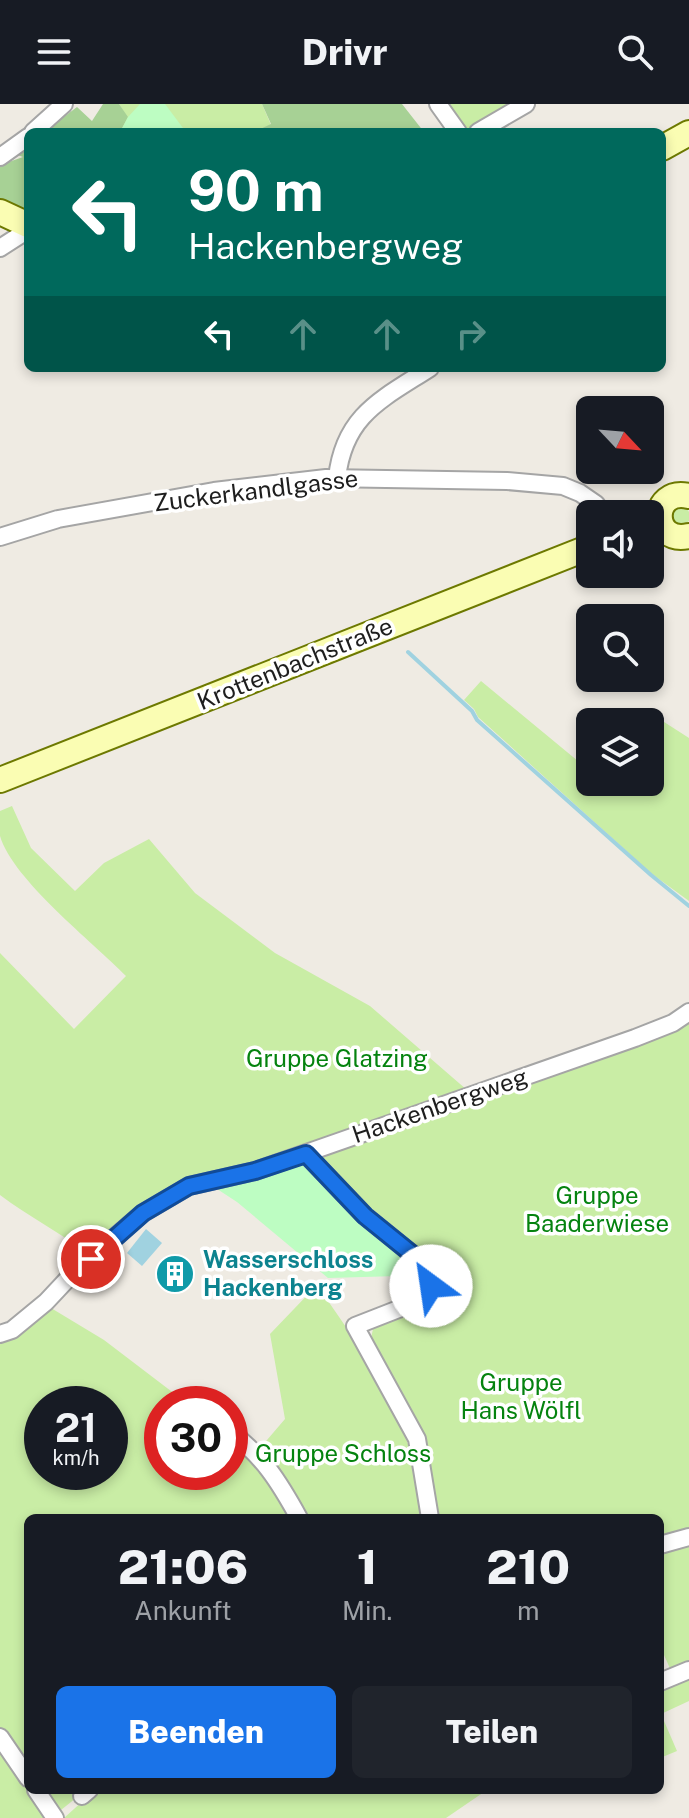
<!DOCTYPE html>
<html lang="de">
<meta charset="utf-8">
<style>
:root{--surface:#171b24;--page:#20242c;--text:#f1f3f6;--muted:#9ea1a6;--accent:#1a73e8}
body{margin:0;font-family:"Public Sans",sans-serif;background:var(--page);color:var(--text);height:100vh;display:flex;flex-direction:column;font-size:30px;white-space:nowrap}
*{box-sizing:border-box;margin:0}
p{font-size:26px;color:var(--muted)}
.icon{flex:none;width:44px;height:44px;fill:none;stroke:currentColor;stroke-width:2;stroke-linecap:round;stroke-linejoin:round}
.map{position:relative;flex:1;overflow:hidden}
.details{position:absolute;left:24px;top:1410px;width:640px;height:280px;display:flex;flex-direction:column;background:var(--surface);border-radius:12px;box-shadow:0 4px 12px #0003}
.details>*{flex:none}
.hud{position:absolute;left:24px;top:24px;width:642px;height:244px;border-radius:12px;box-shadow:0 4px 12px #0003;background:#00695c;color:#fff;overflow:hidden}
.needle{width:52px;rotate:116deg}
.controls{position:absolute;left:576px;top:292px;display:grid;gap:16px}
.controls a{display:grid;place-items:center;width:88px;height:88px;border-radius:12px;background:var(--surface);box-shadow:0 4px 12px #0003;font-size:40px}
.speed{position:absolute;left:24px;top:1282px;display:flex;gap:16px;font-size:40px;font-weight:700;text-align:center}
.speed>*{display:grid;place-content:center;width:104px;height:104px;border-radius:50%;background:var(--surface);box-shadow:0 4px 12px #0003;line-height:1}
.speed small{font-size:20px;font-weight:400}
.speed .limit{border:12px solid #d22;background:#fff;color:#111}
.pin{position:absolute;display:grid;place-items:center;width:68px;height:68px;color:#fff;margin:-34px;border:4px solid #fff;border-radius:50%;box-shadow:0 2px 8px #0007}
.me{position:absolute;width:88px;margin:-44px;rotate:329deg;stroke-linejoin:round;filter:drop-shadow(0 0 6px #0008)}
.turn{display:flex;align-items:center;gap:28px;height:168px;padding:0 32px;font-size:36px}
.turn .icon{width:104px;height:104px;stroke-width:2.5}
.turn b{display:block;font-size:56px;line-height:68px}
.lanes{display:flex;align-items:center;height:76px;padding:0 32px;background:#0003;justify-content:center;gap:40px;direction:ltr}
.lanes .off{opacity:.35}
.eta{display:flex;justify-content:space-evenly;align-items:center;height:136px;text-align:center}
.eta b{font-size:48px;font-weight:800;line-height:56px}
.button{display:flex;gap:16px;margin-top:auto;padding:16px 32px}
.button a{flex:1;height:92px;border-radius:12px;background:var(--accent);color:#fff;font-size:32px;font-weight:800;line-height:92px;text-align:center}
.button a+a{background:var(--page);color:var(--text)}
header{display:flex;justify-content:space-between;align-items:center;height:104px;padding:0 32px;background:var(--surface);font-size:36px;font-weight:800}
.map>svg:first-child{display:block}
.grass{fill:#c9eda5;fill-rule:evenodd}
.forest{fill:#a7d195}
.park{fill:#bdfdc2}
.water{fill:#a0d2e0}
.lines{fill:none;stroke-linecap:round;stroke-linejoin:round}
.stream{stroke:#a0d2e0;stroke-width:4}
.street-casing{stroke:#a5a5a5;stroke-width:20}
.secondary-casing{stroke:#6d7900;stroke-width:28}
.street{stroke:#fff;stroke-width:16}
.secondary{stroke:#fafdb3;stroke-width:24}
.route-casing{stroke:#114b97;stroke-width:20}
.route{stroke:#1a73e8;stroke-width:14}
.labels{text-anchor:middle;stroke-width:7;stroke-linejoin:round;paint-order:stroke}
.street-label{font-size:24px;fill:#1e1e1e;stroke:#fff}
.park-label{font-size:24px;fill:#05830f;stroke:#fff}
.culture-label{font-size:24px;font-weight:bold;fill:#0d838f;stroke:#fff;text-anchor:start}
</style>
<header><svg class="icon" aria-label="menu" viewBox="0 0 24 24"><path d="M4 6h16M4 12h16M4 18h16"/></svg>Drivr<svg class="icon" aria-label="search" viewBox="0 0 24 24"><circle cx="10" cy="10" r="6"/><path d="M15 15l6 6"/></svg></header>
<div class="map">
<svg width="689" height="1714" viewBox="0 0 689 1714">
<rect width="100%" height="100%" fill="#efebe3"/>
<!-- grass -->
<g class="grass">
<path d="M119,0h143l9,21 -17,7h-134l7,-15z"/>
<path d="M431,0h104l-48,28h-36z"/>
<circle cx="681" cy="412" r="9"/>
<path d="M481,577l109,90v11h60v-60h-11l8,-11 42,27v163l-37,-27 -174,-157 -4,-8 -10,-9z"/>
<path d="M12,702l19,42 44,43 29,-28 45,-24 46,54 80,60 95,53 97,84 -134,45 -81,33 -65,11 -14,6 -33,23 -53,45c-28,-21 -59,-37 -87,-58v-242l74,76 52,-53c-33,-34 -113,-96 -126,-140 0,-7 0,-17 0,-25z"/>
<path d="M689,918v509l-29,9v-22h-224l-17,-89 -23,-46 -19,-26 -7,-14 3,-14 86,-34 -3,-5 10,-12 -68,-44 -30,-24 -48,-51 1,-6 358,-124z"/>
<path d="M317,1181c21,31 43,61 62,93 22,37 41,98 49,140h-122l-45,-71 24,-28 -15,-85z"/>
<path d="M51,1204l53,32 84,64h-26v68h68v-35l19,15 46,66h-267v272h58l-35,28h-51v-480zM42,1300h68v68h-68z"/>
<path d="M689,1438v159l-28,13 16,37 -17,7v-78l12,-7 -12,-27v-95z"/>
<path d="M95,1686h392l-41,28h-382z"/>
</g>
<!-- forest -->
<g class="forest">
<path d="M103,0h16l9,13 -8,15h-76l33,-25 15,14z"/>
<path d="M262,0h140l22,28h-170l17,-8z"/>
<path d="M28,41v69l-28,-11v-38l23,-8 -8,-3z"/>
</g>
<!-- park -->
<g class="park">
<path d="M140,0h25l21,28h-66l8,-15z"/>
<path d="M302,1059l111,99c14,20 12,30 -12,40l-3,-26 -70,2 -91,-76 -26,-17z"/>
</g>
<!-- water -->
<path class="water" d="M146,1125l16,14 -20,23 -15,-13z"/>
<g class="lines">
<!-- stream -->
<path class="stream" d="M408,548l64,59 5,9 174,155 38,31"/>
<!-- street casing -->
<g class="street-casing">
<g id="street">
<path d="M438,0l20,28"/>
<path d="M33,28l31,-28"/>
<path d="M478,28l48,-28"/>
<path d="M0,53l28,-20"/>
<path d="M0,144l28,-18"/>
<path d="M337,374c7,-63 45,-79 93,-110"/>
<path d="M0,433l58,-18 156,-28 112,-13 181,3 56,5 17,7 16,11 7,10"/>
<path d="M306,1050l59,62 63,51 3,19 -12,15 -64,25 62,113 13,79"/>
<path d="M0,1230l12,-4 34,-28 30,-32 67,-57 46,-27 66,-15 380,-133 38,-15 16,-11"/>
<path d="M230,1327c34,27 48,49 69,87"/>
<path d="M660,1441l29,-8"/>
<path d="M660,1578l29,-12"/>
<path d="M0,1633l28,41"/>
<path d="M36,1686l19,28"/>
<path d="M82,1692l7,-6"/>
</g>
</g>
<!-- secondary casing -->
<g class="secondary-casing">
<g id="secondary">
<path d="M662,44l27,-15"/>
<path d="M0,108l28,13"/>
<path d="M689,392c-39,-9 -39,49 0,40"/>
<path d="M0,676l590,-233"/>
</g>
</g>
<!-- street -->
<use href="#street" class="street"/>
<!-- secondary -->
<use href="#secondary" class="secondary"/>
</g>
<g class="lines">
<!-- route casing -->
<g class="route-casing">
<path id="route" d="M91,1155l52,-46 46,-27 66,-15 51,-17 59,62 63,51 3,19"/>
</g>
<!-- route -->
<use href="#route" class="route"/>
</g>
<!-- icons -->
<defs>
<g id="building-disc" transform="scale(2)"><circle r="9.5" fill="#0f9aa8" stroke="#fff"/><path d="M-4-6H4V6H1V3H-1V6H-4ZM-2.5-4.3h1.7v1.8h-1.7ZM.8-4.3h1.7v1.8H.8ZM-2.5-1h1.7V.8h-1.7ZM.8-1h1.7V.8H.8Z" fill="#fff"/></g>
</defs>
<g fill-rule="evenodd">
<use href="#building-disc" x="175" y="1170"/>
</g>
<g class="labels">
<!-- street labels -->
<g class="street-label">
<text transform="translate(256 387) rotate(-7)" y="8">Zuckerkandlgasse</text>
<text transform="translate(295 560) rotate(-22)" y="8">Krottenbachstraße</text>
<text transform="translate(440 1002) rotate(-19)" y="8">Hackenbergweg</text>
</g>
<!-- park labels -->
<g class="park-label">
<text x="337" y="963">Gruppe Glatzing</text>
<text x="597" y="1100">Gruppe<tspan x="597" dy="28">Baaderwiese</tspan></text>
<text x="521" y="1287">Gruppe<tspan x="521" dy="28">Hans Wölfl</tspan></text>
<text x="343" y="1358">Gruppe Schloss</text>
</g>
<!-- culture labels -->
<g class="culture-label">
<text x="203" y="1164">Wasserschloss<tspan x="203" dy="28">Hackenberg</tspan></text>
</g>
</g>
</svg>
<div class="controls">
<a><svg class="needle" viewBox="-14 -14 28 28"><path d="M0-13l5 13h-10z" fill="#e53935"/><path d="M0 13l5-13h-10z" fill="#9ea1a6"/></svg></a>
<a><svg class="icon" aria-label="sound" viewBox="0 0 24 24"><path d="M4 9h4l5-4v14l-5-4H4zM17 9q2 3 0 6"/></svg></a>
<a><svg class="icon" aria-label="search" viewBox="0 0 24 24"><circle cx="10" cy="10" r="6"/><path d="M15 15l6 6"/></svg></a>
<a><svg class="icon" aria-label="layers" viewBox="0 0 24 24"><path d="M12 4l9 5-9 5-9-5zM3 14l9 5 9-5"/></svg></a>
</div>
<div class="speed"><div>21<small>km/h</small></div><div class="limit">30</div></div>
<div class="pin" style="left:91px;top:1155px;background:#d93025"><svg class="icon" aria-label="arrive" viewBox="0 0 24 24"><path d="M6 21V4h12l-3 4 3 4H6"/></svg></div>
<svg class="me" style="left:431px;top:1182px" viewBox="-20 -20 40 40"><circle r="19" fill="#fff"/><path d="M0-13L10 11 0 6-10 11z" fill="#1a73e8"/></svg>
<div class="hud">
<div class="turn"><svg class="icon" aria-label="left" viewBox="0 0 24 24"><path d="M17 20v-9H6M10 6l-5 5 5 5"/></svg><div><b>90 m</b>Hackenbergweg</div></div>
<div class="lanes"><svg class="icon" aria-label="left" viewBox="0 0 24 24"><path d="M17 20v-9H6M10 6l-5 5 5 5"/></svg><svg class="icon off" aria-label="ahead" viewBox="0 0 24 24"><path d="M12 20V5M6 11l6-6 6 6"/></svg><svg class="icon off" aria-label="ahead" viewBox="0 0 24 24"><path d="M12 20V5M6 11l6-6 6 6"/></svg><svg class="icon off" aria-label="right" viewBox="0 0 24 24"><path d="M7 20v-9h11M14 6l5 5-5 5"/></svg></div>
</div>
<section class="details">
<div class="eta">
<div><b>21:06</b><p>Ankunft</p></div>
<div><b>1</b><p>Min.</p></div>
<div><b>210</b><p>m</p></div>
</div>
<div class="button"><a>Beenden</a><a>Teilen</a></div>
</section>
</div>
